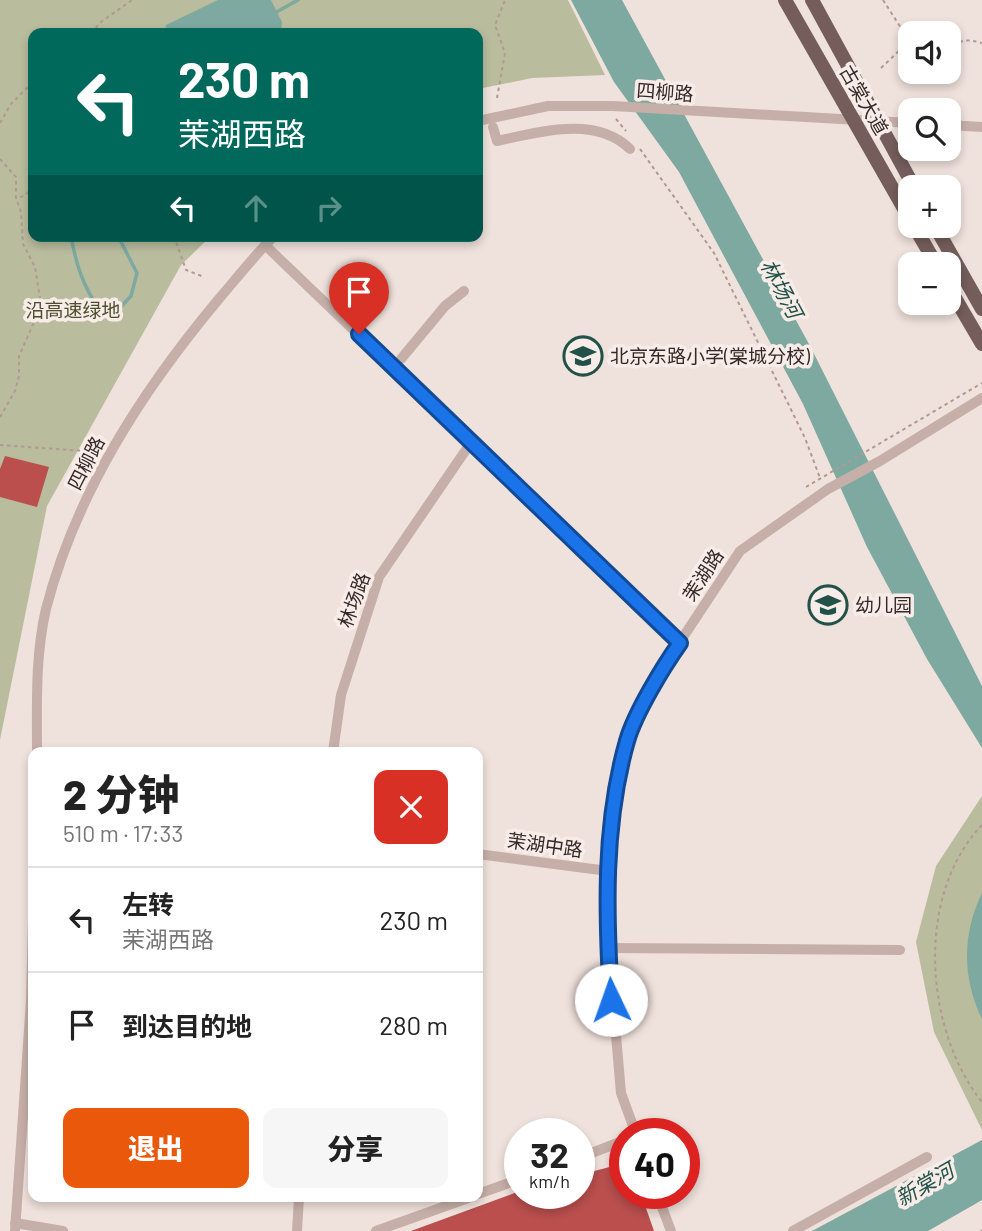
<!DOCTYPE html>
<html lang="zh">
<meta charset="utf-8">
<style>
:root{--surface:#fff;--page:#f6f6f6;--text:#222;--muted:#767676;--line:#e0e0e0;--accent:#ea580c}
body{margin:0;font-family:Barlow,"Noto Sans SC",sans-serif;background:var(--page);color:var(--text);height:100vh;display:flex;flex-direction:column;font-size:26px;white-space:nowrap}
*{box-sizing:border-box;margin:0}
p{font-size:23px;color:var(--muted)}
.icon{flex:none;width:38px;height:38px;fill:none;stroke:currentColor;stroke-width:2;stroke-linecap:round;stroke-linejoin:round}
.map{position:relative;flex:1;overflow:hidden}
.sheet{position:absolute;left:28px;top:747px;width:455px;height:455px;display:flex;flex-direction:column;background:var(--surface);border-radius:14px;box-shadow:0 4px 10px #0003}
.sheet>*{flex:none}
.hud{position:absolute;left:28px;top:28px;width:455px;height:214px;border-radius:14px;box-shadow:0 4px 10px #0003;background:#00695c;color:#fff;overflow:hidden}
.buttons{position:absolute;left:898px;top:21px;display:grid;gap:14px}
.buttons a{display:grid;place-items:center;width:63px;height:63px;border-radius:14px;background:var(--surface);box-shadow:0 4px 10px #0003;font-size:35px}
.speed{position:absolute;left:504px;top:1118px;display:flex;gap:14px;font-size:35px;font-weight:700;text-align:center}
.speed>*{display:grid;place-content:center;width:91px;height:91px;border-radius:50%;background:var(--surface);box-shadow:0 4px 10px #0003;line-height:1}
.speed small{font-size:18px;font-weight:400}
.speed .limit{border:10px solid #d22;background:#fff;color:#111}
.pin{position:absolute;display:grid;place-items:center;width:60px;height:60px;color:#fff;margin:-72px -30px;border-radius:50% 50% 50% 0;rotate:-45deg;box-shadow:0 0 7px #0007}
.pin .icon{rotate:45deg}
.me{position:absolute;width:77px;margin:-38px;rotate:357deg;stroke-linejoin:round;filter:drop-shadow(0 0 5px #0008)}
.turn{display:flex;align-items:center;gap:24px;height:147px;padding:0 35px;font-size:32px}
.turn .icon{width:91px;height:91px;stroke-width:2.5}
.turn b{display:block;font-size:49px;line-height:60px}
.lanes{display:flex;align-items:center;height:66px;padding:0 35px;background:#0003;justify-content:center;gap:35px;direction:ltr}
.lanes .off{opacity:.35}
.round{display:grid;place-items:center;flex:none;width:74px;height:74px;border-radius:14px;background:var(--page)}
.overview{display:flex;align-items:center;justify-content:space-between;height:119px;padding:0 35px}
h1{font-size:42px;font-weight:800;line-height:52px}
.action{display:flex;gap:14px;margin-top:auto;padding:14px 35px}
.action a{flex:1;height:80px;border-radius:14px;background:var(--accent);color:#fff;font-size:28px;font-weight:800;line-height:80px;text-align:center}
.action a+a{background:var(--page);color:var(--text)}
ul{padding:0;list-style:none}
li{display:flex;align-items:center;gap:21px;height:105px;padding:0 35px;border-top:2px solid var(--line)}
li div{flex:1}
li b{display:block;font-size:26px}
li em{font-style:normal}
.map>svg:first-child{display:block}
.green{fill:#b9bc9d}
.water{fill:#7da9a0}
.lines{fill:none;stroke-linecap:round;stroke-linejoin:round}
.stream{stroke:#7da9a0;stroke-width:3.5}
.building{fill:#ba4f4e}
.path{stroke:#b19993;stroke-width:2;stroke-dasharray:3.5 3.5;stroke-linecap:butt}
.minor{stroke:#c6afa8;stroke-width:10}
.major{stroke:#745d5a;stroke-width:14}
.route-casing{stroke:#114b97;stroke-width:18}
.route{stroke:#1a73e8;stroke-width:12}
.labels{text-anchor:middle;stroke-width:7;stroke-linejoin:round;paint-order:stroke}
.street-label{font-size:19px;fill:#332928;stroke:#f7ece7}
.park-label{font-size:19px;fill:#4b4f2e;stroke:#f7ece7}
.poi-label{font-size:19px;fill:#332928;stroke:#f7ece7;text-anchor:start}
.water-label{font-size:21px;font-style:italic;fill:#215149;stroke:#f7ece7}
</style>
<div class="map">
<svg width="982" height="1231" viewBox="0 0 982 1231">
<rect width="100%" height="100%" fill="#efe1db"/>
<!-- green -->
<g class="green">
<path d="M0,0h568l37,75 -73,3 -54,11v-56h-445v203h178l-30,29 -134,241 -47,234z"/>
<path d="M982,796v334l-48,-98 -18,-90 20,-76z"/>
</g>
<!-- water -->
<g class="water">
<path d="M218,0h53l11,22 -1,11h-116l1,-8z"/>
<path d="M571,0h51l188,346 172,340v62l-55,-89 -60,-112 -64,-143 -124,-232 -65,-90z"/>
<path d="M982,893v126c-20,-41 -20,-85 0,-126z"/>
<path d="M982,1140v60l-54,31h-116z"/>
</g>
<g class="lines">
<!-- stream -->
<g class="stream">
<path d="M273,14l25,-14"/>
<path d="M71,236c5,28 12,51 29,74l17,1 14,-15 6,-23 -19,-37"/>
</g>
</g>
<!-- building -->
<g class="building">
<path d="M5,456l44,11 -12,40 -37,-10v-28z"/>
<path d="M625,1163v31h16l13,37h-243l109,-40v3h59v-19z"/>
</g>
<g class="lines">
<!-- path -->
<g class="path">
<path d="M883,0l20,31 1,12"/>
<path d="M91,33l10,-11 31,-22"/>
<path d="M948,50c12,-11 19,-11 34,-7"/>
<path d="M881,68l22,-21 7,-1"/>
<path d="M497,98l8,-45 -10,-28 10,-25"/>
<path d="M616,119l10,12"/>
<path d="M0,123l11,-19 22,-22"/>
<path d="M640,149l74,104 91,185 15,40"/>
<path d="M0,159l16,18v21l8,-2 9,-9"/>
<path d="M174,236l12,34 18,7"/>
<path d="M0,417l15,-26 4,-15v-20l16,-36 5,-22 -5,-31 -12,-23 -2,-32 -5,-14"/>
<path d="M0,445l100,7"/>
<path d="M806,487l176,-104"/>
<path d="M982,825c-67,70 -58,204 0,277"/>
<path d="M981,1231l1,-1"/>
</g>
<!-- minor -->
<g class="minor">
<path d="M478,121l70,-15h65l297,17"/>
<path d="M948,125l34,2"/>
<path d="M493,127l4,14c42,-9 99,-26 133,8"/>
<path d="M265,245l415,398"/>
<path d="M401,359l44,-53 19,-15"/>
<path d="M37,752c0,-47 -2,-96 9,-143 30,-116 96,-218 172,-309 18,-21 36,-44 56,-64"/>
<path d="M333,752l8,-57 38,-118 93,-136"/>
<path d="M478,854l130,17"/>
<path d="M608,948l292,2"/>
<path d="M636,1134l-15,-41 -15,-173 4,-84 17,-96 39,-77 74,-112 88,-62 52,-28 102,-63"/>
<path d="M579,1158l46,-18"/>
<path d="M478,1194l42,-15"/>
<path d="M657,1194l14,37"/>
<path d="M15,1223l48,8"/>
<path d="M15,1231l16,-230 2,-81"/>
<path d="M297,1231l2,-34"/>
<path d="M376,1231l95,-34"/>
<path d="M793,1231l134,-74"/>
</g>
<!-- major -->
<g class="major">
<path d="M785,0l125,219"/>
<path d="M812,0l102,187"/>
<path d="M914,226l22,38"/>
<path d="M935,226l47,83"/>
<path d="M948,286l34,58"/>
</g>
</g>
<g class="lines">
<!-- route casing -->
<g class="route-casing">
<path id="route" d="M359,334l321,309c-17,24 -45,70 -53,98 -24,84 -21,173 -16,259"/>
</g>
<!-- route -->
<use href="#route" class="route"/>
</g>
<!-- icons -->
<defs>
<g id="school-ring" transform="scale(2.0125)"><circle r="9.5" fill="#f7ece7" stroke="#215149" stroke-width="1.5"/><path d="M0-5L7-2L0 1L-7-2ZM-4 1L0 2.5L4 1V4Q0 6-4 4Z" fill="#215149"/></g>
</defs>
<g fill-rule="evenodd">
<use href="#school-ring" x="583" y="356"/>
<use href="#school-ring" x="828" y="605"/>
</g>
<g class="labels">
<!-- street labels -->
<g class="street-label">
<text transform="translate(665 92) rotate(4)" y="7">四柳路</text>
<text transform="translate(864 100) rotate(60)" y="7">古棠大道</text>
<text transform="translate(86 463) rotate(-63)" y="7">四柳路</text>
<text transform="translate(703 575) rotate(-57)" y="7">茉湖路</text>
<text transform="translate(354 600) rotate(-70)" y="7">林场路</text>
<text transform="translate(545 845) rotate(8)" y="7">茉湖中路</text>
</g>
<!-- park labels -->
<g class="park-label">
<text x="73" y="317">沿高速绿地</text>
</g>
<!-- poi labels -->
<g class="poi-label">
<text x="610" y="363">北京东路小学(棠城分校)</text>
<text x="855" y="612">幼儿园</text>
</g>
<!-- water labels -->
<g class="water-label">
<text transform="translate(781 289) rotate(62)" y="7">林场河</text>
<text transform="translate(925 1185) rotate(-30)" y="7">新棠河</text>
</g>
</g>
</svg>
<div class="buttons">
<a><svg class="icon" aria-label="sound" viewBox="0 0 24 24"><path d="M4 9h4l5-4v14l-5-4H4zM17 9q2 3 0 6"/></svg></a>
<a><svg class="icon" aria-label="search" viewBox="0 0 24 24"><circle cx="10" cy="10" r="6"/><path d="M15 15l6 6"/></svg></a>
<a>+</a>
<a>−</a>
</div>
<div class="speed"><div>32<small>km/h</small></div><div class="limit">40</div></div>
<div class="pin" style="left:359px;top:334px;background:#d93025"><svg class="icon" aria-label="arrive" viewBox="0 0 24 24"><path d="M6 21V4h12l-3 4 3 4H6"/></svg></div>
<svg class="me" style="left:611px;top:1000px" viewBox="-20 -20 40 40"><circle r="19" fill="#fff"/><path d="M0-13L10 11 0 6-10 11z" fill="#1a73e8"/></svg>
<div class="hud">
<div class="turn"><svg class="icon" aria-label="left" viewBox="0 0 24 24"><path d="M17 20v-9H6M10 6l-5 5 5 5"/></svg><div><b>230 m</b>茉湖西路</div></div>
<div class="lanes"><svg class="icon" aria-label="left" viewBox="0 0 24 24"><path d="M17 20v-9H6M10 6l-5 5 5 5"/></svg><svg class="icon off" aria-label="ahead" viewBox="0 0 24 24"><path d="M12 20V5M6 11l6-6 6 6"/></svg><svg class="icon off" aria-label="right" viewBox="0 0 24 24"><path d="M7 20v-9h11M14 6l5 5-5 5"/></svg></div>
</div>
<section class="sheet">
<div class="overview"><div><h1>2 分钟</h1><p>510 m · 17:33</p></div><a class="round" style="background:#d93025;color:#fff"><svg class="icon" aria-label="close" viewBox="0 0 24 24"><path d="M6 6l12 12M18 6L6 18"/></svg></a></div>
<ul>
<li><svg class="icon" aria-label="left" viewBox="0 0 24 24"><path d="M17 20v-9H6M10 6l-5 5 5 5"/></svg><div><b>左转</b><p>茉湖西路</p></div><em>230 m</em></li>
<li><svg class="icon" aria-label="arrive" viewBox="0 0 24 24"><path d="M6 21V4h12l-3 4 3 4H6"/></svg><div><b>到达目的地</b></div><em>280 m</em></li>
</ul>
<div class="action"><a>退出</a><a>分享</a></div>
</section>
</div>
